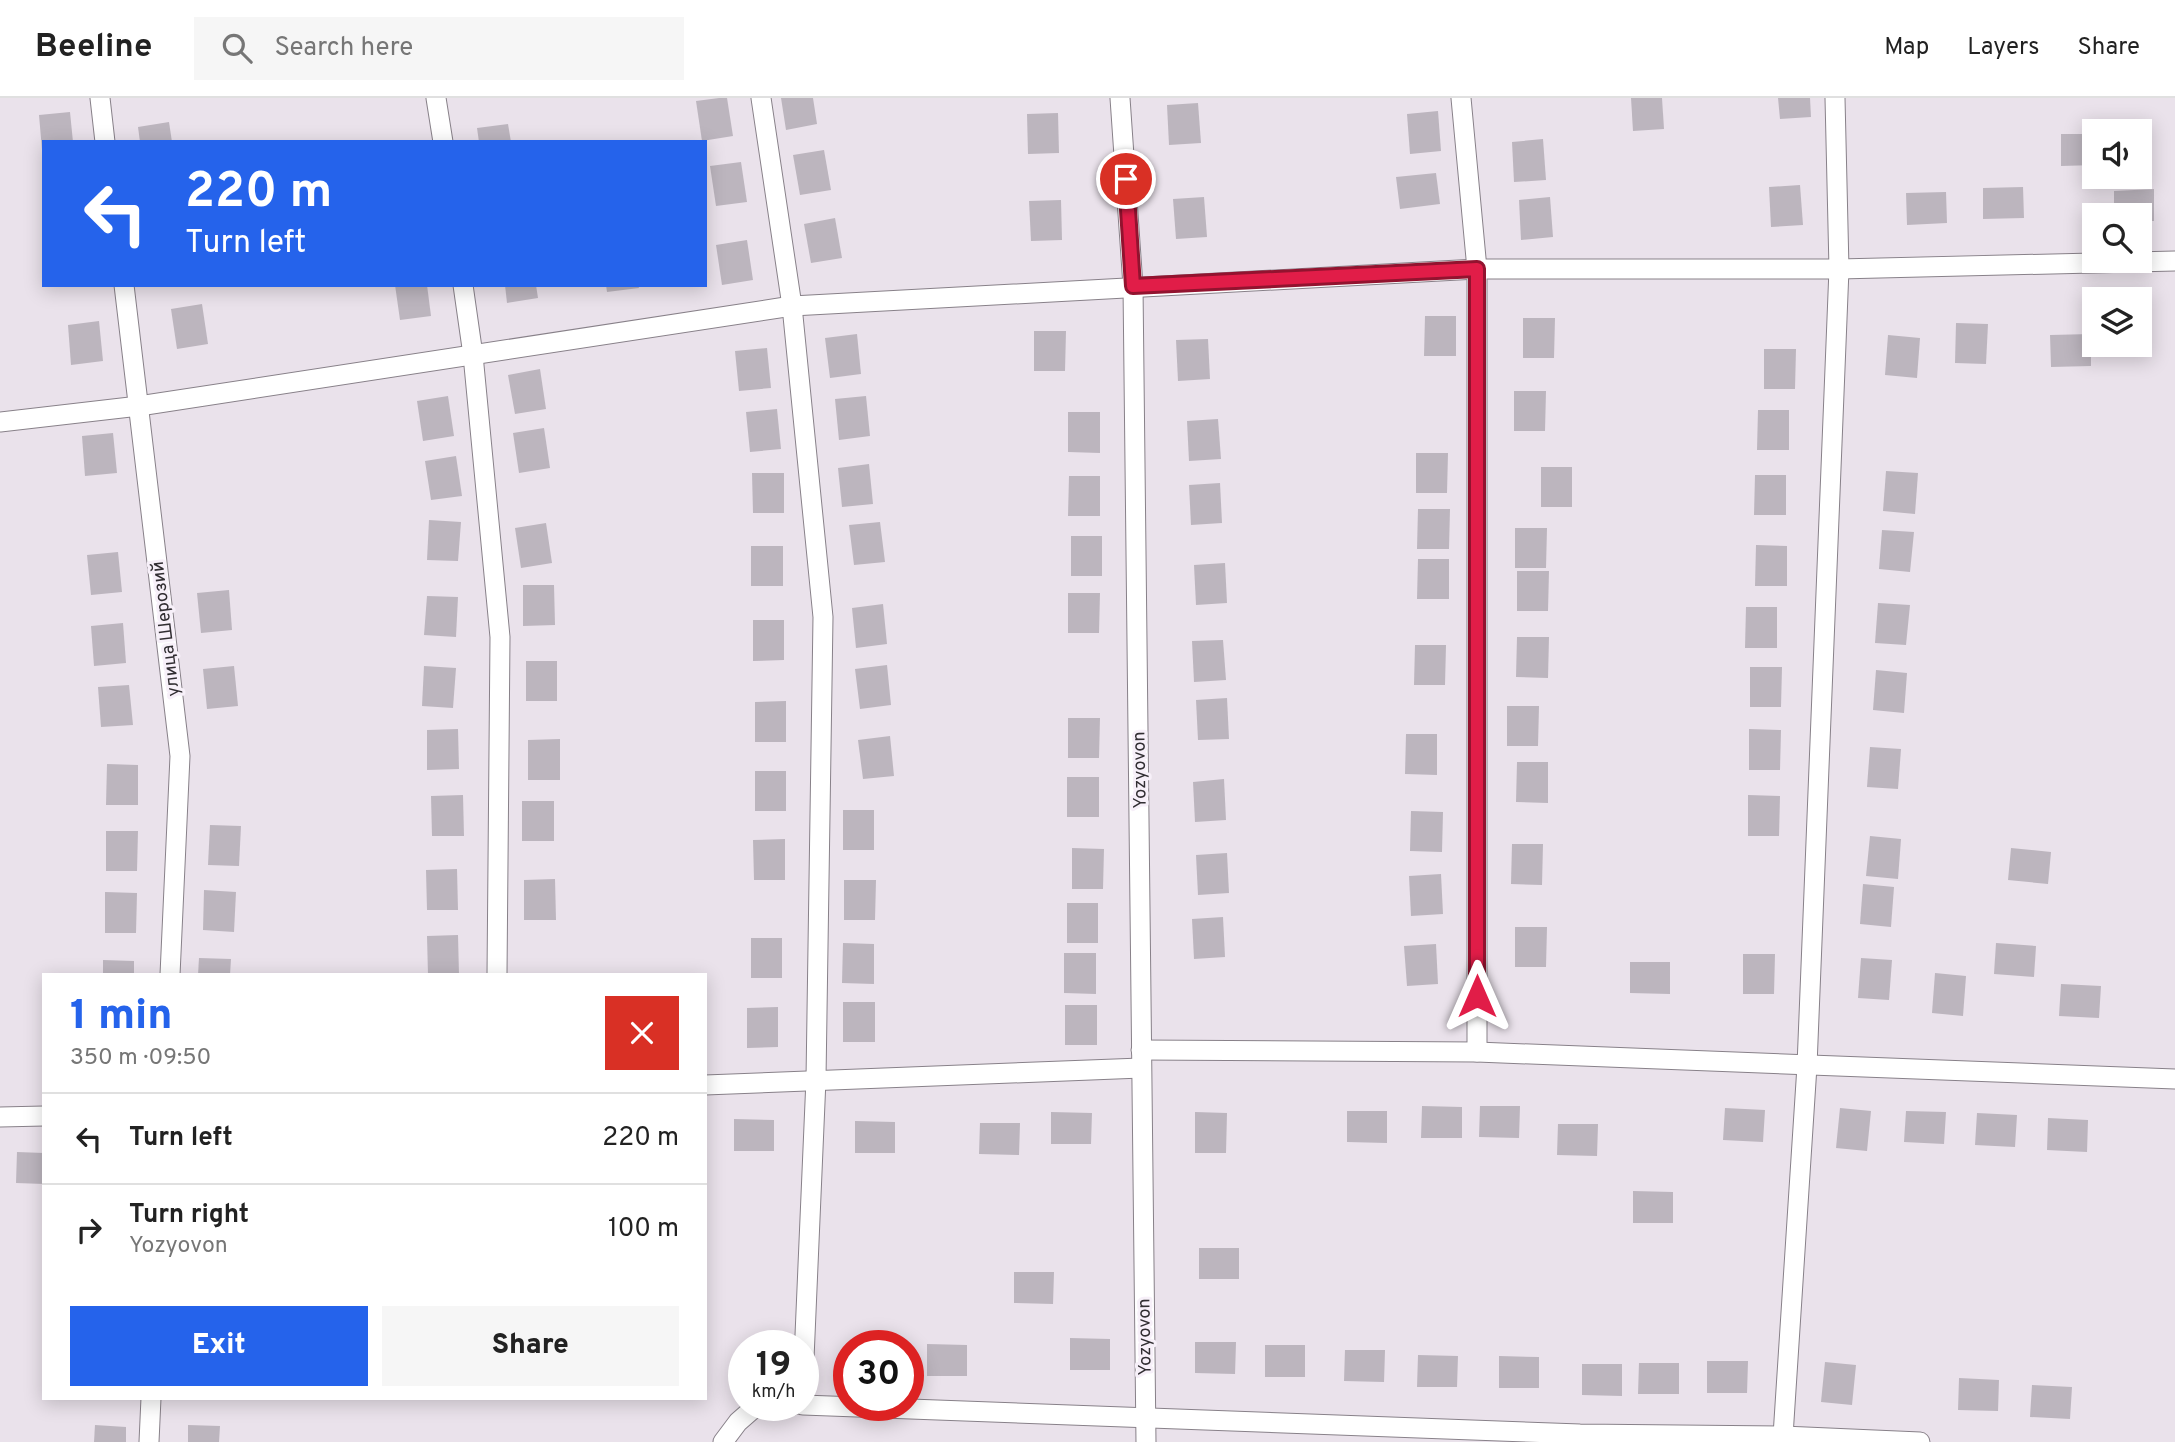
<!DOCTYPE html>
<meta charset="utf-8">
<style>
:root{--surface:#fff;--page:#f6f6f6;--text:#222;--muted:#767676;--line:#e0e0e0;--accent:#2563eb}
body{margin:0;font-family:Overpass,sans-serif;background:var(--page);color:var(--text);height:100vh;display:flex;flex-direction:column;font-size:26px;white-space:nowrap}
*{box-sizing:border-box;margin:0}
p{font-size:23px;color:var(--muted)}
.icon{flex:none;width:38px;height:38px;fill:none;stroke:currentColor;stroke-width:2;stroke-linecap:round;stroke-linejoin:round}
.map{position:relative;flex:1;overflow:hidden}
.details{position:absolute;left:42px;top:875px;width:665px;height:427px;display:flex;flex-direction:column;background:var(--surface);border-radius:0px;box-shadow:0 4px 18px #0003}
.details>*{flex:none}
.hud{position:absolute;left:42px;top:42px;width:665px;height:147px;border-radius:0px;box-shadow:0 4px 18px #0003;background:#2563eb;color:#fff;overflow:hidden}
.fabs{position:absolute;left:2082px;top:21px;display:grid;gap:14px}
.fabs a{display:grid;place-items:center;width:70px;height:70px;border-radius:0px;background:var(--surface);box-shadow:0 4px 18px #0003;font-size:35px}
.speed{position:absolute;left:728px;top:1232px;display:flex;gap:14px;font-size:35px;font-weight:700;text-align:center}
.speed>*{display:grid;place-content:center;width:91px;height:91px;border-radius:50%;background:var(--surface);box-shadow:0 4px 18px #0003;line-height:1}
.speed small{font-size:18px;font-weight:400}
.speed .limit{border:10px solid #d22;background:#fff;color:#111}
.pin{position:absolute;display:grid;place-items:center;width:60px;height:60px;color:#fff;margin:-30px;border:4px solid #fff;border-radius:50%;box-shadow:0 2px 7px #0007}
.me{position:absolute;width:77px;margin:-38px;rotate:0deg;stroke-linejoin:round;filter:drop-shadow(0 0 5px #0008)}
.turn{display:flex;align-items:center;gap:24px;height:147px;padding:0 28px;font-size:32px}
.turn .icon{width:91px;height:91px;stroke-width:2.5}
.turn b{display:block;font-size:49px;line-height:60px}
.round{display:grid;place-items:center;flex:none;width:74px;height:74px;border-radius:0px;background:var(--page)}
.overview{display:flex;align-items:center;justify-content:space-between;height:119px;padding:0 28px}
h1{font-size:42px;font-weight:800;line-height:52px;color:var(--accent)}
.primary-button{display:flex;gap:14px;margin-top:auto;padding:14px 28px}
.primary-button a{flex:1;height:80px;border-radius:0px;background:var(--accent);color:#fff;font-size:28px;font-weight:800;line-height:80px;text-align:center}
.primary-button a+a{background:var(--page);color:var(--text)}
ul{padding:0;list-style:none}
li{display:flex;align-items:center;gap:21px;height:91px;padding:0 28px;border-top:2px solid var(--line)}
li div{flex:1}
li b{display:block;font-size:26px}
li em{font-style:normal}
header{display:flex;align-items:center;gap:42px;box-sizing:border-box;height:98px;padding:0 35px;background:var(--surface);border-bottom:2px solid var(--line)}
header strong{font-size:33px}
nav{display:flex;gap:38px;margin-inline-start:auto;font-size:24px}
.search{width:490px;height:63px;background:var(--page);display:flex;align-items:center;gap:18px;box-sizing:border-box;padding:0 24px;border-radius:0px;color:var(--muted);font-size:26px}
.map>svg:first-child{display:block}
.building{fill:#bcb5be}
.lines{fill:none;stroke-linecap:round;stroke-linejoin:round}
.minor-casing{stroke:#888189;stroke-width:21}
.minor{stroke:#fff;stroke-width:19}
.route-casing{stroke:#92132f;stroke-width:18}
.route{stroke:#e11d48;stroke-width:12}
.labels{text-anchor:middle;stroke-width:6;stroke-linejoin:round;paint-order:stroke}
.street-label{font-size:18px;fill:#312e32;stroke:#f7f0f9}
</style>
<header>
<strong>Beeline</strong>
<div class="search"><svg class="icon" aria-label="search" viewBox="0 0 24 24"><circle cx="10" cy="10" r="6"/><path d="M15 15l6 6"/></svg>Search here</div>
<nav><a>Map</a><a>Layers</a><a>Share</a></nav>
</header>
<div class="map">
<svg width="2175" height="1344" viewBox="0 0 2175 1344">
<rect width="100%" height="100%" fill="#eae2eb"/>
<!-- building -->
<g class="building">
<path d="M719,0h8l6,38 -31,5 -6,-40z"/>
<path d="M781,0h32l4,26 -31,6z"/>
<path d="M1631,0h31l2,31 -31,2z"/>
<path d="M1778,0h32l1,19 -31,2z"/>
<path d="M1198,5l3,40 -32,2 -2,-40z"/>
<path d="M1438,13l3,40 -31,3 -3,-40z"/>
<path d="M70,14l3,30h-29v8h-2l-3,-35z"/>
<path d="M1058,15l1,40 -31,1 -1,-40z"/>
<path d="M169,24l3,20h-32l-2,-15z"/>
<path d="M508,26l3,18h-32l-2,-14z"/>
<path d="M2061,36h34v31l-34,1z"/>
<path d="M1543,41l3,41 -32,2 -2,-40z"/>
<path d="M824,52l7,40 -31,5 -7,-40z"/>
<path d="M741,64l6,40 -31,4 -6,-40z"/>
<path d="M1436,75l4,31 -40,5 -4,-32z"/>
<path d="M1800,87l3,40 -32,2 -2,-40z"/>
<path d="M2023,89l1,31 -41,1v-31z"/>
<path d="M2154,91v32h-14v-6h-26v-24z"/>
<path d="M1946,94l1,31 -40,2 -1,-32z"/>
<path d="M1204,99l3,40 -31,2 -3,-40z"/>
<path d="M1550,99l3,40 -32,3 -2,-40z"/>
<path d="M1061,102l1,40 -31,1 -2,-40z"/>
<path d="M835,120l7,40 -31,5 -7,-39z"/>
<path d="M747,142l6,40 -31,5 -6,-40z"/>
<path d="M395,187h32l4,31 -31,4z"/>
<path d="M505,187h31l2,13 -31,5z"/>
<path d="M606,187h32l1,3 -32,4z"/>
<path d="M202,206l6,40 -31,5 -6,-40z"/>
<path d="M1425,218h31v40h-32z"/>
<path d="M1523,220h32l-1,40h-31z"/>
<path d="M99,223l4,40 -32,4 -3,-40z"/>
<path d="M1956,225l32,1 -2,40 -31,-1z"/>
<path d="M1034,233h32l-1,40h-31z"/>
<path d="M857,236l4,40 -31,4 -5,-40z"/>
<path d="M2091,236v32l-40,1 -1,-32z"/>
<path d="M1888,237l32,3 -3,40 -32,-3z"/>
<path d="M1208,241l2,40 -32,2 -2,-41z"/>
<path d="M767,250l4,40 -32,3 -4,-40z"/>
<path d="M1764,251h32l-1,40h-31z"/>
<path d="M540,271l6,40 -31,5 -7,-39z"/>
<path d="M1514,293h32l-1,40h-31z"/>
<path d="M448,298l6,40 -31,5 -6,-40z"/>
<path d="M866,298l4,40 -31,4 -4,-41z"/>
<path d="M777,311l4,40 -31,3 -4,-40z"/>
<path d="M1758,312h31v40h-32z"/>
<path d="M1068,314h32v41l-32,-1z"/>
<path d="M1218,321l3,40 -32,2 -2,-40z"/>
<path d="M544,330l6,40 -31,5 -6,-40z"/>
<path d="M113,335l4,40 -32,3 -3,-40z"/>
<path d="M1416,355h32l-1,40h-31z"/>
<path d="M456,358l6,40 -31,4 -6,-39z"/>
<path d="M869,366l4,40 -31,3 -4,-39z"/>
<rect x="1541" y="369" width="31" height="40"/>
<path d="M1886,373l32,2 -3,41 -32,-3z"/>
<path d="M752,375h32v40h-31z"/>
<path d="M1755,377h31v40h-32z"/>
<path d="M1069,378h31v40h-32z"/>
<path d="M1220,385l2,40 -31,2 -2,-40z"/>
<path d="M1418,411h32l-1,40h-32z"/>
<path d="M429,422l32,2 -3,39 -31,-1z"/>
<path d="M880,424l5,40 -31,3 -5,-40z"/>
<path d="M546,425l6,40 -31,5 -6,-40z"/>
<path d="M1515,430h32l-1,40h-31z"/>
<path d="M1882,432l32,2 -4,40 -31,-3z"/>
<rect x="1071" y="438" width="31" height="40"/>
<path d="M1756,447l31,1v40h-32z"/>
<rect x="751" y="448" width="32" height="40"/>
<path d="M118,454l4,40 -31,3 -4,-40z"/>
<path d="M1418,461h31v40h-32z"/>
<path d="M1225,465l2,40 -31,2 -2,-40z"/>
<path d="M1517,473h32l-1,40h-31z"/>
<path d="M523,487h31l1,40 -32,1z"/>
<path d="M229,492l3,40 -31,3 -4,-40z"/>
<path d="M1068,495h32l-1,40h-31z"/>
<path d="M427,498l31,1 -2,40 -32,-2z"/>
<path d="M1878,505l32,2 -4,40 -31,-2z"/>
<path d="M883,506l4,40 -31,4 -4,-40z"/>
<path d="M1746,509h31v41h-32z"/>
<path d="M753,522h31v40l-31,1z"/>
<path d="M123,525l3,40 -32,3 -3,-40z"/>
<path d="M1517,539h32l-1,41 -32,-1z"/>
<path d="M1223,542l3,40 -32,2 -2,-41z"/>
<path d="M1415,547h31l-1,40h-31z"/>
<rect x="526" y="563" width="31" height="40"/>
<path d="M887,567l4,40 -31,4 -5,-40z"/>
<path d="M234,568l4,40 -31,3 -4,-40z"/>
<path d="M424,568l32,2 -3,40 -31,-2z"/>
<path d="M1750,569h32l-1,40h-31z"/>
<path d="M1876,572l31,3 -3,40 -31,-3z"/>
<path d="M129,587l4,40 -32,2 -3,-40z"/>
<path d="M1227,600l2,41 -31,1 -2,-40z"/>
<path d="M786,603v41h-31v-40z"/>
<path d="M1507,608h32l-1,40h-31z"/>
<path d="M1068,620h32l-1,40h-31z"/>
<path d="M458,631l1,40 -32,1v-40z"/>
<path d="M1749,631l32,1 -1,40h-31z"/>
<path d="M1406,636h31v41l-32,-1z"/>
<path d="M890,638l4,40 -31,3 -5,-39z"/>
<path d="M560,641v41h-32v-40z"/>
<path d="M1870,649l31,2 -3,40 -31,-2z"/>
<path d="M1517,664h31v41l-32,-1z"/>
<path d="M107,666l31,1v40h-32z"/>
<rect x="755" y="673" width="31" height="40"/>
<rect x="1067" y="679" width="32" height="40"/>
<path d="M1224,681l2,41 -31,2 -2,-40z"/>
<path d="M463,697l1,41h-32l-1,-40z"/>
<path d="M1748,697l32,1 -1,40h-31z"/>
<rect x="522" y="703" width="32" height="40"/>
<rect x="843" y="712" width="31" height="40"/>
<path d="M1411,713l32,1 -1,40 -32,-1z"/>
<path d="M210,727l31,1 -2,40 -31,-1z"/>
<path d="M106,733h32l-1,40h-31z"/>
<path d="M1870,738l31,3 -3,40 -32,-3z"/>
<path d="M785,741v41h-31l-1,-40z"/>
<path d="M1512,746h31l-1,41 -31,-1z"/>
<path d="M1072,750l32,1 -1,40h-31z"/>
<path d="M2011,750l40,4 -3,32 -40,-4z"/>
<path d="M1227,755l2,40 -31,2 -2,-40z"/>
<path d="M457,771l1,41h-31l-1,-40z"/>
<path d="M1441,776l2,40 -32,2 -2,-40z"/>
<path d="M555,781l1,41h-32v-40z"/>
<path d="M844,782h32l-1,40h-31z"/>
<path d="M1863,786l31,3 -3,40 -31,-3z"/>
<path d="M204,792l32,2 -2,40 -31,-2z"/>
<path d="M105,794l32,1 -1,40h-31z"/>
<rect x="1067" y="805" width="31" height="40"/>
<path d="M1223,819l2,40 -31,2 -2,-40z"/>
<path d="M1515,829h32l-1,40h-31z"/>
<path d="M458,837l1,40h-31l-1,-39z"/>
<rect x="751" y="840" width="31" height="40"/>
<path d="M843,845l31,1v40l-32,-1z"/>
<path d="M1996,845l40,3 -2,31 -40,-3z"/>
<path d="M1436,846l2,40 -31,2 -3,-40z"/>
<path d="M1064,855h32v41l-32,-1z"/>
<path d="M1743,856h32l-1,40h-31z"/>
<path d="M199,860l32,1 -1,16h-32z"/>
<path d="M1861,860l31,2 -3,40 -31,-2z"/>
<path d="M103,862l31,1v14h-31z"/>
<path d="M1630,864h40v32l-40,-1z"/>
<path d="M1935,875l31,3 -3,40 -31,-3z"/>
<path d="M2061,886l40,2 -2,32 -40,-2z"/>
<rect x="843" y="904" width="32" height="40"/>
<rect x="1065" y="907" width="32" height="40"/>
<path d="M778,909v40l-31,1v-40z"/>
<path d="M1422,1008l40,1v31h-41z"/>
<path d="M1480,1008h40l-1,32 -40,-1z"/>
<path d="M1725,1010l40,2 -2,32 -40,-2z"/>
<path d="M1840,1010l31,3 -4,40 -31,-3z"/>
<path d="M1347,1013h40v32l-40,-1z"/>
<path d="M1906,1013l40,1 -2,32 -40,-2z"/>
<path d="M1051,1014l41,1 -1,31h-40z"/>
<path d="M1195,1014l32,1 -1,40h-31z"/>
<path d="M1977,1015l40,2 -2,32 -40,-2z"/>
<path d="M2048,1020l40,2 -1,32 -40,-2z"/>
<path d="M734,1021l40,1v31h-40z"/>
<path d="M855,1023l40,1v31h-40z"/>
<path d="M980,1025h40l-1,32 -40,-1z"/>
<path d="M1558,1026h40l-1,32 -40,-1z"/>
<path d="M17,1054l27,1v31l-28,-1z"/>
<path d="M1633,1093l40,1v31h-40z"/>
<rect x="1199" y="1150" width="40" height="31"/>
<path d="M1014,1174h40l-1,32 -39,-1z"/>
<path d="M1070,1240l40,1v31h-40z"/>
<rect x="860" y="1243" width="40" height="5"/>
<path d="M1195,1244h41l-1,32 -40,-1z"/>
<path d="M927,1246l40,1v31h-40z"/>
<rect x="1265" y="1247" width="40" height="32"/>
<path d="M1345,1252h40l-1,32 -40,-1z"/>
<path d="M1418,1257l40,1 -1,31h-40z"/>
<path d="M1499,1258l40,1v31h-40z"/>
<path d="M1707,1263h41l-1,32h-40z"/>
<path d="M1825,1264l31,3 -4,40 -31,-3z"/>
<path d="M1639,1265h40v31h-41z"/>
<path d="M1582,1266h40v32l-40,-1z"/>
<path d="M1959,1280l40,2 -1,31 -40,-1z"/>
<path d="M2032,1287l40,2 -2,32 -40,-2z"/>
<path d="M95,1327l31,2v15h-32z"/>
<path d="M188,1327l32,1 -1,16h-31z"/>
</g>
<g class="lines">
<!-- minor casing -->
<g class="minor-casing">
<g id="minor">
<path d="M100,0l5,44"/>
<path d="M436,0l7,44"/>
<path d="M761,0l31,208 31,311 -7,462 -13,303"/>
<path d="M1120,0l13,188 13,1156"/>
<path d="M1461,0l16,171v783"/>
<path d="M124,187l56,471 -10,219"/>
<path d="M463,187l10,70 27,282 -3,338"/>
<path d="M0,324l139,-16 653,-100 685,-37h362l336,-8"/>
<path d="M1141,952l336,2 698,27"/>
<path d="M705,987l436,-17"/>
<path d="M0,1019l44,-1"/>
<path d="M803,1307l777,29 203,2 137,6"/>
<path d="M1783,1338l24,-370 32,-797 -4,-171"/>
<path d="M149,1344l2,-44"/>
<path d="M723,1344l15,-20 16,-14 40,-3"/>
</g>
</g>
<!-- minor -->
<use href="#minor" class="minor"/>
</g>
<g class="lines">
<!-- route casing -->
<g class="route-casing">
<path id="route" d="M1126,81l7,107 344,-17v727"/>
</g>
<!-- route -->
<use href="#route" class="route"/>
</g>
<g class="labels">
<!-- street labels -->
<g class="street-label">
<text transform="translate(165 531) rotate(-97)" y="6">улица Шерозий</text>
<text transform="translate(1139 672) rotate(-91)" y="6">Yozyovon</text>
<text transform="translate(1144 1239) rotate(-91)" y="6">Yozyovon</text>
</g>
</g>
</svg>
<div class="fabs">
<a><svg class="icon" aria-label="sound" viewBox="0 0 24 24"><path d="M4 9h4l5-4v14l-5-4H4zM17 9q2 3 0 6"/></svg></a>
<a><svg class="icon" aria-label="search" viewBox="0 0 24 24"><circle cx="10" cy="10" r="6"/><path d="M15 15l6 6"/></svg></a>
<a><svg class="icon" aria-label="layers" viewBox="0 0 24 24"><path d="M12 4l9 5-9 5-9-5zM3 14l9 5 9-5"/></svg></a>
</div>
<div class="speed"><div>19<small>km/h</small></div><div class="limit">30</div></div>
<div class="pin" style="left:1126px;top:81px;background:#d93025"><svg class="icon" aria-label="arrive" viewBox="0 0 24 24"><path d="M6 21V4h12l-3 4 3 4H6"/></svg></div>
<svg class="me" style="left:1477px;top:898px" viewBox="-20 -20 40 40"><path d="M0-17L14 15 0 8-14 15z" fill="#e11d48" stroke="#fff" stroke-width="4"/></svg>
<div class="hud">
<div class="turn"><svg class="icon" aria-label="left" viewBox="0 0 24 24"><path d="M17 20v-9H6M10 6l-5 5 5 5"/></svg><div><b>220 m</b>Turn left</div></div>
</div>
<section class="details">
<div class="overview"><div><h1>1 min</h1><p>350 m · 09:50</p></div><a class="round" style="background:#d93025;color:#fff"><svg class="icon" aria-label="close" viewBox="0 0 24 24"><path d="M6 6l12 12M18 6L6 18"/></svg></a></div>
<ul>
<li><svg class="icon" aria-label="left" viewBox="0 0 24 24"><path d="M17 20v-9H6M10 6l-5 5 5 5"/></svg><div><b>Turn left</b></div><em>220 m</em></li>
<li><svg class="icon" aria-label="right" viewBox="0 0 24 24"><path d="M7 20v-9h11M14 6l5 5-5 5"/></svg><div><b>Turn right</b><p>Yozyovon</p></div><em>100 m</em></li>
</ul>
<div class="primary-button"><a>Exit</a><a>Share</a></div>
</section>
</div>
